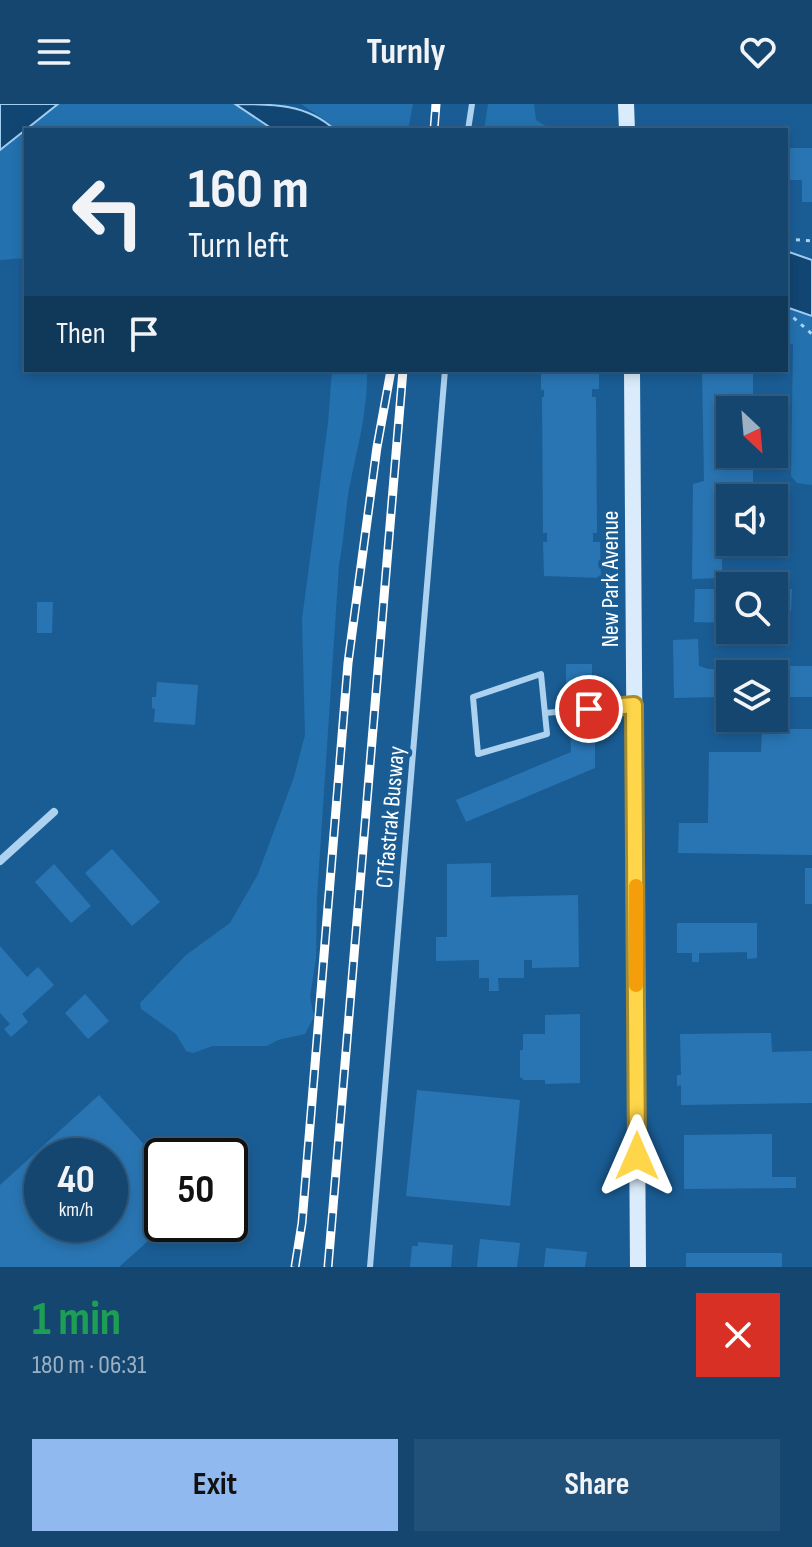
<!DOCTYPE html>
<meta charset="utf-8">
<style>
:root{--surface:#144670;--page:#215078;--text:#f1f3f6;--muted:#9db1c3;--line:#335e83;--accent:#90b9f0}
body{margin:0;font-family:"Sofia Sans Condensed",sans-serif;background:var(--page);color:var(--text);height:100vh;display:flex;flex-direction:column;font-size:30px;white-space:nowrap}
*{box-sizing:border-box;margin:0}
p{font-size:26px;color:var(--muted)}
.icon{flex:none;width:44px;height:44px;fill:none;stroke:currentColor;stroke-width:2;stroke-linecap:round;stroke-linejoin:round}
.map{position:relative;height:1163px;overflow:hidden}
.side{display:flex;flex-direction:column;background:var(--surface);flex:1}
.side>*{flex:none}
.top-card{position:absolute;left:24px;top:24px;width:764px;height:244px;border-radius:0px;box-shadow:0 4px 12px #0003,0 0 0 2px var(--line);background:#144670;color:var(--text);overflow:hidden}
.needle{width:52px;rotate:154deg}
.controls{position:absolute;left:716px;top:292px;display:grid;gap:16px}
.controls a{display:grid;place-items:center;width:72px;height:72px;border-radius:0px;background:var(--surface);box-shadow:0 4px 12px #0003,0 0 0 2px var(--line);font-size:40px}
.speed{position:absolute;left:24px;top:1034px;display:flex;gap:16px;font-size:40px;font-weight:700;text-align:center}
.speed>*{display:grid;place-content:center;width:104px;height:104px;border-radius:50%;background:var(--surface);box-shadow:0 4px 12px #0003,0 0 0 2px var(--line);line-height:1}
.speed small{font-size:20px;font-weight:400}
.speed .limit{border:4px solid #111;border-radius:12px;background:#fff;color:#111}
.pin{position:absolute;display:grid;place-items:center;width:68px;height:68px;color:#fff;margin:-34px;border:4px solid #fff;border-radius:50%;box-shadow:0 2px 8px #0007}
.me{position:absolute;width:88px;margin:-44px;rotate:0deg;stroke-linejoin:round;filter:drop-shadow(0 0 6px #0008)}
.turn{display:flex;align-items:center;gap:28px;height:168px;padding:0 32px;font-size:36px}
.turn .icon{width:104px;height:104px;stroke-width:2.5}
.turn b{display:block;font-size:56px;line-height:68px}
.then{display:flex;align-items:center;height:76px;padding:0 32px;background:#0003;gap:16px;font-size:30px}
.round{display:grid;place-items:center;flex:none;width:84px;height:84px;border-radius:0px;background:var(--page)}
.head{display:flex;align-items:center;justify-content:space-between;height:136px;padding:0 32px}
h1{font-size:48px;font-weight:700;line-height:60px;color:#1e9e55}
.cta{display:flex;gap:16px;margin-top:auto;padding:16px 32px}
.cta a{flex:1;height:92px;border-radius:0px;background:var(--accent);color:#111;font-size:32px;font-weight:700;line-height:92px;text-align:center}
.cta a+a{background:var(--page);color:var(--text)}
header{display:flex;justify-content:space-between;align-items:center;height:104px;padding:0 32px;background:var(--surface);font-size:36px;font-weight:700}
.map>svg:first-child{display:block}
.green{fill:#2371ae}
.water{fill:#114572;stroke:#9fcef2;stroke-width:2}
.building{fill:#2975b3;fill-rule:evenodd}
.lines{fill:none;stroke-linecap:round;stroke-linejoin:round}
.path{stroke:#acd2f0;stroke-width:3;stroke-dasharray:4 6;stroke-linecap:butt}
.lane{stroke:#acd2f0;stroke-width:6}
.street{stroke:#acd2f0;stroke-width:8}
.secondary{stroke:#daecfb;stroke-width:16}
.rail-casing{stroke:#fff;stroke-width:9}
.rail{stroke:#1a5d95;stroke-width:6;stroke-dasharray:18;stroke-linecap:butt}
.route-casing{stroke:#a68a30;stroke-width:20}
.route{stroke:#ffd54a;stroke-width:14}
.slow{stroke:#f59e0b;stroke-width:14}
.labels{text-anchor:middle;stroke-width:8;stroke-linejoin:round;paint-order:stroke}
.street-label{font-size:24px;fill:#fff;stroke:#1a5d95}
</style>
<header><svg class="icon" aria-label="menu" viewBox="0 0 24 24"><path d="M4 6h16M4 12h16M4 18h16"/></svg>Turnly<svg class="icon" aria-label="heart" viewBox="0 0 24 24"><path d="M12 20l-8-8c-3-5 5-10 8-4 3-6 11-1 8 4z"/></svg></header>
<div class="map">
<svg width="812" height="1163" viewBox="0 0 812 1163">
<rect width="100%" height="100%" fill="#1a5d95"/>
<!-- green -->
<g class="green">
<path d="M58,0h177l39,26h-248v128l-26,2v-110z"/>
<path d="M301,0h112l-5,26h-73l-6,-7z"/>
<path d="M488,0h46l2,16 16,10h-68z"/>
<path d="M786,203l26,9v169l-15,-2 -6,-7 2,-132 -7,1z"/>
<path d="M332,266h35c1,41 -10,79 -18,119 -4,25 -5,51 -10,76l-22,332 -1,61 -6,39 4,20 -9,17 -27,6 -11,6h-54l-20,7 -7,-2 -10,-17 -35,-25 -1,-6 46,-48 44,-32 28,-49 36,-97 11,-42 -3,-116 26,-196z"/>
</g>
<!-- water -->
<g class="water">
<path d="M0,0h58l-58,46z"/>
<path d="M235,0c39,0 72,0 100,26h-61z"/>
<path d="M786,147l26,9v56l-26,-9z"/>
</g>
<!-- building -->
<g class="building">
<path d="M725,22l1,4h-57v-3z"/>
<path d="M786,44h26v54h-10v-22h-16z"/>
<path d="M541,266h58v19h-7v8h4l1,136h-4v9h7l1,36 -57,-2 -1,-34h4v-9h-4l-1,-136h2v-7h-3z"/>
<path d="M702,266h51v40h-23v44h23v44h-23v12h-15v49h7v19l-30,1 1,-95 11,-3z"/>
<path d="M695,485h35v34l-36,-1z"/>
<path d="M774,485h18l-1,22h-17z"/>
<path d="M37,498h16l-1,31h-15z"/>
<path d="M698,535l1,27 9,3h11v-3h93v31h-38v-23h-44v26h-10v-3l-46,1 -1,-58z"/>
<rect x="566" y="560" width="26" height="28"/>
<path d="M157,578l41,3 -3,40 -41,-3 1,-13 -3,-1v-11h4z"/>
<path d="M595,616v48l-129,54 -10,-22 115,-48 -1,-31z"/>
<path d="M762,625h50v126l-134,-2 1,-30h29l1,-71h52z"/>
<path d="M112,745l48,53 -28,24 -47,-53z"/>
<path d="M491,759v34l87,-2 1,72 -47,1v-8h-8v18h-26l1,13h-10v-13h-10v-18l-43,1v-24h11v-73z"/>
<path d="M54,760l37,42 -20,17 -36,-41z"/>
<rect x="805" y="764" width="7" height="36"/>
<path d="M677,819h80v35l-10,1v-7l-48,1v9h-7v-9h-15z"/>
<path d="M0,842l27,31 11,-10 16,18 -32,29 6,8 -17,15 -7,-8 6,-5 -10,-11z"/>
<path d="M85,890l24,27 -21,18 -23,-26z"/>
<path d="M580,910v69l-35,1v-4h-21l-4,-3v-27h3v-16h22v-19z"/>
<path d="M771,929l1,19 40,-1v52l-131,2v-20l-4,1v-11h4l-1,-41z"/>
<path d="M417,986l103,10 -10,106 -104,-10z"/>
<path d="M99,991l63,69v60h5l-48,43h-119v-82zM42,1052h68v68h-68z"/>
<path d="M772,1030v43h24v11l-112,1v-54z"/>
<path d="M480,1135l40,4 -3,24h-40z"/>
<path d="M418,1138l35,3 -2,22h-41l2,-21h6z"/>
<path d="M546,1144l41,4 -2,15h-41z"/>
<rect x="686" y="1149" width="96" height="14"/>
</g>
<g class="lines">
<!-- path -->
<g class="path">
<path d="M786,135l26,2"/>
<path d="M786,207l26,23"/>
</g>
<!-- lane -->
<g class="lane">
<path d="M468,26l4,-26"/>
<path d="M541,570l6,60 -69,20 -5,-57z"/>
<path d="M545,609l88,-8"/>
<path d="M370,1163l75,-897"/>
</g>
<!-- street -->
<path class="street" d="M0,757l54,-49"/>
<!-- secondary -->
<g class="secondary">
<path d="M626,0l1,26"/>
<path d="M632,266l6,897"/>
</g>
<!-- rail casing -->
<g class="rail-casing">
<g id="rail">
<path d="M434,26l2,-26"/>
<path d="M295,1163l7,-44 46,-560 29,-216 14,-77"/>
<path d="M328,1163l75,-897"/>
</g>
</g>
<!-- rail -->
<use href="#rail" class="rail"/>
</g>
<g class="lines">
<!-- route casing -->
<g class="route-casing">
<path id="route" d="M589,605l45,-4 3,451"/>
</g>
<!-- route -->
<use href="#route" class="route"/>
<!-- slow -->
<path class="slow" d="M636,782v99"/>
</g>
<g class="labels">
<!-- street labels -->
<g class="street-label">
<text transform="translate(610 475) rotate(-90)" y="8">New Park Avenue</text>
<text transform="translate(390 713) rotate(-85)" y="8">CTfastrak Busway</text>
</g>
</g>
</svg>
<div class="controls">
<a><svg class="needle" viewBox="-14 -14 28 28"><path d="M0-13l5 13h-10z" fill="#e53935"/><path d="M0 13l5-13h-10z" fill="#9db1c3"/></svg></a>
<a><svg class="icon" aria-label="sound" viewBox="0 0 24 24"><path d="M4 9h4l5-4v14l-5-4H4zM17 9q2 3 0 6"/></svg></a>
<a><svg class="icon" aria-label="search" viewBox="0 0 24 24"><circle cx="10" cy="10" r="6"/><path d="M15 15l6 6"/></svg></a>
<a><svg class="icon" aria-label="layers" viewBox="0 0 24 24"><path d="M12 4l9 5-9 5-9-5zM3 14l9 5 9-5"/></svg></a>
</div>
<div class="speed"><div>40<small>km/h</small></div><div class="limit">50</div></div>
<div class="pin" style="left:589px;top:605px;background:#d93025"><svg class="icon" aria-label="arrive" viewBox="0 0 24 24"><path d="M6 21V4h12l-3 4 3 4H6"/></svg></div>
<svg class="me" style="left:637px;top:1052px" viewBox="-20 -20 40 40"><path d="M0-17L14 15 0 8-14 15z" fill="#ffd54a" stroke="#fff" stroke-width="4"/></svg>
<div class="top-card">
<div class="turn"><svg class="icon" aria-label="left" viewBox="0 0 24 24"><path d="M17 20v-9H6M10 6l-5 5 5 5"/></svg><div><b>160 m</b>Turn left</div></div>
<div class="then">Then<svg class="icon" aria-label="arrive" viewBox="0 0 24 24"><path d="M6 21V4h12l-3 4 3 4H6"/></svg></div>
</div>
</div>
<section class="side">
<div class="head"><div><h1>1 min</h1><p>180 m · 06:31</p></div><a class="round" style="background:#d93025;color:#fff"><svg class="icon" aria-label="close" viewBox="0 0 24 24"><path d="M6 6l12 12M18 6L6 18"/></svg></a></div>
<div class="cta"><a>Exit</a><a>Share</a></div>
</section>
